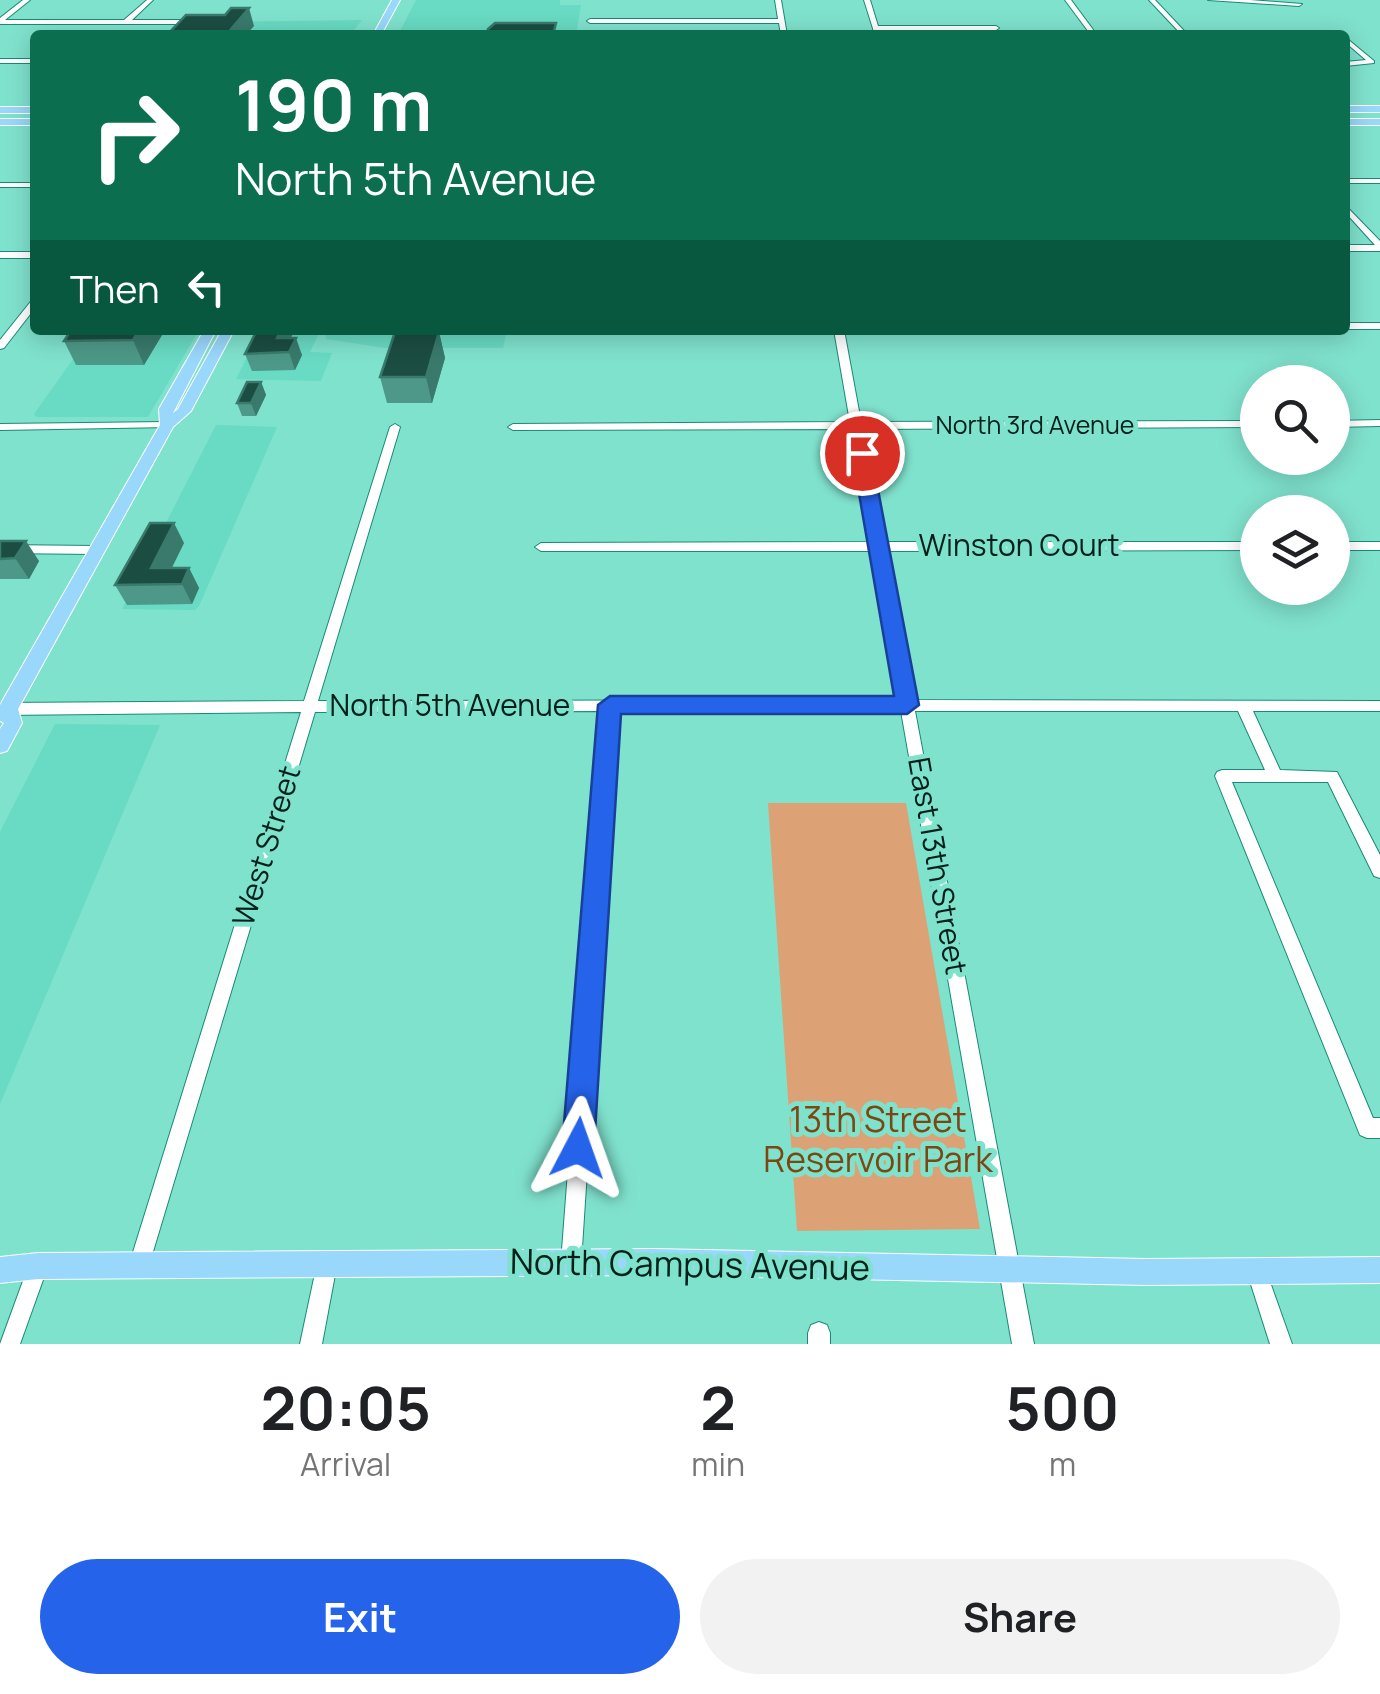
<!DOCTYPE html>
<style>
:root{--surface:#fff;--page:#f2f2f2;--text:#202124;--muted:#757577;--accent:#2563eb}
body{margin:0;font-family:Manrope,sans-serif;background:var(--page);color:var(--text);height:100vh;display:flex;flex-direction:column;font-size:38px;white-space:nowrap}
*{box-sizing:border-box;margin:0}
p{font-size:32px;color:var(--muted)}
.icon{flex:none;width:55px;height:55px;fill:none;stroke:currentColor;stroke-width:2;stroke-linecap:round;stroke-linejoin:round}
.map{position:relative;height:1344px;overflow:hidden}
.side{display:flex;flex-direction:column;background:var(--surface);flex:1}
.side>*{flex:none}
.top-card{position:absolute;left:30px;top:30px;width:1320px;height:305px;border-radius:10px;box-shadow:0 5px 25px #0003;background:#0b6e4f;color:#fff;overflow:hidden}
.buttons{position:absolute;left:1240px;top:365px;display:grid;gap:20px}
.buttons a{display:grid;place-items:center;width:110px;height:110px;border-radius:50%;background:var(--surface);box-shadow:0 5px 25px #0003;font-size:50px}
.pin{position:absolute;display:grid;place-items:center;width:85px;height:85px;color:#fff;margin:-42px;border:5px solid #fff;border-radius:50%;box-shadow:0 2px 10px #0007}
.me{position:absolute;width:110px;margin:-55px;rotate:4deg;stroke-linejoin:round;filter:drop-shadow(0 0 8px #0008)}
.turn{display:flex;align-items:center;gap:35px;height:210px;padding:0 40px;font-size:45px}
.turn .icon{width:130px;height:130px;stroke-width:2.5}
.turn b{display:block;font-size:70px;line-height:85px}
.then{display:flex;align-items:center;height:95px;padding:0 40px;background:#0003;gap:20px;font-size:38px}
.eta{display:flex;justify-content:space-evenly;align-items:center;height:170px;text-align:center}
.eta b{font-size:60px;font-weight:700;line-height:70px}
.primary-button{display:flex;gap:20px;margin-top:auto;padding:20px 40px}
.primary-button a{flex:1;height:115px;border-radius:60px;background:var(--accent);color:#fff;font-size:40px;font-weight:700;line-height:115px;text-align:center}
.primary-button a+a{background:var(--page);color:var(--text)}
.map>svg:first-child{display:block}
.built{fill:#69dac3}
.green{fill:#dca276}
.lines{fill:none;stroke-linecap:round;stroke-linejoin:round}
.minor-casing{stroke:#198a77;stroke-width:2}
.major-casing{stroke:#fff;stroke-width:2}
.minor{fill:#fff;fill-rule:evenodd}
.major{fill:#99d7fb;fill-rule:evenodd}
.wall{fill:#4d9888}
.shaded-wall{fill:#397a6c}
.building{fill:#1b4d43;stroke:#397a6c;stroke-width:2.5}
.route{fill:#2563eb;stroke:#184099;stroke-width:2.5}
.labels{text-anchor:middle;stroke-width:10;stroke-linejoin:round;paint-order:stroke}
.far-street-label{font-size:25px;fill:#01201a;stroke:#7fe2cd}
.street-label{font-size:30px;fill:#01201a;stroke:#7fe2cd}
.near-park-label{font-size:35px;fill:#7e4613;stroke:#7fe2cd}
.near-street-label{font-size:35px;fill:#01201a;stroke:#7fe2cd}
</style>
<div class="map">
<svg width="1380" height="1344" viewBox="0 0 1380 1344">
<rect width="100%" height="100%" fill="#7fe2cd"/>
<!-- built -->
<g class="built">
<path d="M416,0h144v5h21l-5,30h-178z"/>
<path d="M362,20l-12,15h-167l42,-13z"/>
<path d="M94,330h105l-51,87h-112l-2,-3z"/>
<path d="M325,330h182l-4,18h-118l-59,-9z"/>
<path d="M263,331h57l-10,21 22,1 -11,28 -85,-2 22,-44z"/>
<path d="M216,425l61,2 -78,179 -4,4 -73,-1z"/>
<path d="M55,724l105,1 -160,379v-272z"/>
</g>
<!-- green -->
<path class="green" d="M768,803h138l74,426 -183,2z"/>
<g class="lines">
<!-- minor casing -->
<g class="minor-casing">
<g id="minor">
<path d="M23,0h7l-25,20h119l23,-20h6l-21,20h59l3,2 -3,2h-191v-6z"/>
<path d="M775,0h6l6,35h-6l-2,-12h-189l-3,-2 3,-2h188z"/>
<path d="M864,0h6l8,26h118l3,2 -3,2h-117v5h-4z"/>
<path d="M1065,0h6l26,35h-6z"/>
<path d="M1149,0h6l33,35h-6z"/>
<path d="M1208,0h42l52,4 -3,2z"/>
<path d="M1345,37l29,24v2l-29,3v-4l21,-2 -21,-18z"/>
<rect x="0" y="59" width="35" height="4"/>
<rect x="1345" y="179" width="35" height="4"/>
<rect x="0" y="183" width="35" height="4"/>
<path d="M1345,205l35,36v10h-35v-6h30l-30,-33z"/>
<rect x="0" y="252" width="35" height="6"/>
<path d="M35,299v9l-31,40 -4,1v-9l32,-40z"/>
<rect x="1345" y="323" width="35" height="6"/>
<path d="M834,330h10l17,92 397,-1v6l-396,2 22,113h374v8l-373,1 28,149 467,1v10h-127l27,59 57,2 43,83v23l-6,-2 -46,-94h-96l141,336h7v20h-13l-7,-3 -145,-359 2,-4 5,-2h43l-27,-59h-323l119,633h-22l-111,-633h-284l-36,552 -3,7 -7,3 -7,-3 -3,-7 42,-552 -288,1 -166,553 -3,7 -7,3 -7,-3 -3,-7 172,-553 -301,3v-12l304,-2 86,-274 5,-3 5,3 -82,274 581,-1 -26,-149h-332l-6,-4 6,-4 330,-1 -20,-113 -338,1 -5,-3 5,-3 337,-2z"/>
<path d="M1380,420v6l-48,1v-6z"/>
<path d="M167,422l4,1v4l-171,3v-6z"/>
<rect x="1332" y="542" width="48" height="8"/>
<path d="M0,545l96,1 6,4 -6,4 -96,-1z"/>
<path d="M327,1254l7,3 3,7 -15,80h-22l17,-80 3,-7z"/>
<path d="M38,1256l7,3 3,7 -28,78h-20l31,-85z"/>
<path d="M1257,1262l7,3 28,79h-22l-23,-72 3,-7z"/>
<path d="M819,1322l8,3 3,8v11h-22v-11l3,-8z"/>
</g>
</g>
<!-- major casing -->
<g class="major-casing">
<g id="major">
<path d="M392,0h8l-19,35h-8z"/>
<rect x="1345" y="106" width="35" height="6"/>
<rect x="0" y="107" width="35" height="6"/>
<rect x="0" y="119" width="35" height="6"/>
<rect x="1345" y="119" width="35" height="6"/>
<path d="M204,330h12l-43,83 5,-4 44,-79h12l-43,81 -18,16 -155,282 4,14 -15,28 -7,2v-24l4,-6 -4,-2v-16l160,-280 -1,-16z"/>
<path d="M653,1249l493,10 234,-2v26l-234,2 -493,-10 -615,4 -38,4v-26l38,-4z"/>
</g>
</g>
<!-- minor -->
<use href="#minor" class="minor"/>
<!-- major -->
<use href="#major" class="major"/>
</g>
<!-- wall -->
<g class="wall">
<path d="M165,330l-21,35h-68l-12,-24z"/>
<path d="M252,330h40l1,3 -2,5 11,17 -7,15 -43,1 -7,-17 9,-18z"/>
<path d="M439,332l6,26 -13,45h-45l-7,-26z"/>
<path d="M261,382l5,13 -10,21h-14l-5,-13z"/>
<path d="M0,541l39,20 -10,18h-29z"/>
<path d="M184,543l-13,25h18l10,20 -7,16 -65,1 -12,-20z"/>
</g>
<!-- shaded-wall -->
<g class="shaded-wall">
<path d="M249,8l5,18 -8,9h-20z"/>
<path d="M139,330h26l-21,35 -11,-25z"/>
<path d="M281,330h11l1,3 -9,19 -7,-14z"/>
<path d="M439,332l6,26 -13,45 -6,-26z"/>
<path d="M296,338l6,17 -7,15 -6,-18z"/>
<path d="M261,382l5,13 -10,21 -5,-13z"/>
<path d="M174,523l10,20 -20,41 -13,-16z"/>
<path d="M26,541l13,20 -10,18 -14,-21z"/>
<path d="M189,568l10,20 -7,16 -10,-20z"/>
</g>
<!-- building -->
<g class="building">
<path d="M231,8h18l-23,27h-59l19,-20h39z"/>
<path d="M495,23h61l-3,12h-67l2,-6z"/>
<path d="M71,330h68l-6,10 -69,1z"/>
<path d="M257,330h24l-4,8h19l-7,14 -44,2z"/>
<path d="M395,332h44l-13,45h-46z"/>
<path d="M247,382h14l-10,21h-14z"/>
<path d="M150,523h24l-23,45h38l-7,16 -67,1z"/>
<path d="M0,541h26l-11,17 -15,1z"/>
</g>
<!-- route -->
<path class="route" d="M862,447l9,6 48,252 -12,9h-286l-27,434 -4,12 -12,4 -11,-4 -5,-12 36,-443 12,-9h284l-42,-243z"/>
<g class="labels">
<!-- far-street labels -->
<g class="far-street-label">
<text x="1035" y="434">North 3rd Avenue</text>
</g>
<!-- street labels -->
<g class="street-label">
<text x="1019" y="556">Winston Court</text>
<text x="450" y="716">North 5th Avenue</text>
<text transform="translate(267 846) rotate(-73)" y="10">West Street</text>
<text transform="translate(937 866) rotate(80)" y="10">East 13th Street</text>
</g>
<!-- near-park labels -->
<g class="near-park-label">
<text x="878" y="1132">13th Street<tspan x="878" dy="40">Reservoir Park</tspan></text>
</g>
<!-- near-street labels -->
<g class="near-street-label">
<text transform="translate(690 1265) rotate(1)" y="12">North Campus Avenue</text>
</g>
</g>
</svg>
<div class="buttons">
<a><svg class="icon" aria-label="search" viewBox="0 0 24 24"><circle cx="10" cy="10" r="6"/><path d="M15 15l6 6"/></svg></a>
<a><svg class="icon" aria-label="layers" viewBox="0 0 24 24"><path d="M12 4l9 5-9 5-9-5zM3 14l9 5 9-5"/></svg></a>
</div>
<div class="pin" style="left:862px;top:453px;background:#d93025"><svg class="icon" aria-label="arrive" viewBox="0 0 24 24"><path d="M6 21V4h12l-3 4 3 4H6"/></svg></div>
<svg class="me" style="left:578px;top:1148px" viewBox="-20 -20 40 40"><path d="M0-17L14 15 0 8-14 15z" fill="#2563eb" stroke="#fff" stroke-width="4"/></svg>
<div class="top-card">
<div class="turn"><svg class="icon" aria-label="right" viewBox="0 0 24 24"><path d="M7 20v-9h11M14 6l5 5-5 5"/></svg><div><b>190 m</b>North 5th Avenue</div></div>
<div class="then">Then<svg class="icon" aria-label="left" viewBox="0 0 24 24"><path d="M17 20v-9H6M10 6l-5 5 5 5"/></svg></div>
</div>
</div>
<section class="side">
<div class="eta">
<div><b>20:05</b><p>Arrival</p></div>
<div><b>2</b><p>min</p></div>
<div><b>500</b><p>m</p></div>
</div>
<div class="primary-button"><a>Exit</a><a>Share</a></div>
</section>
